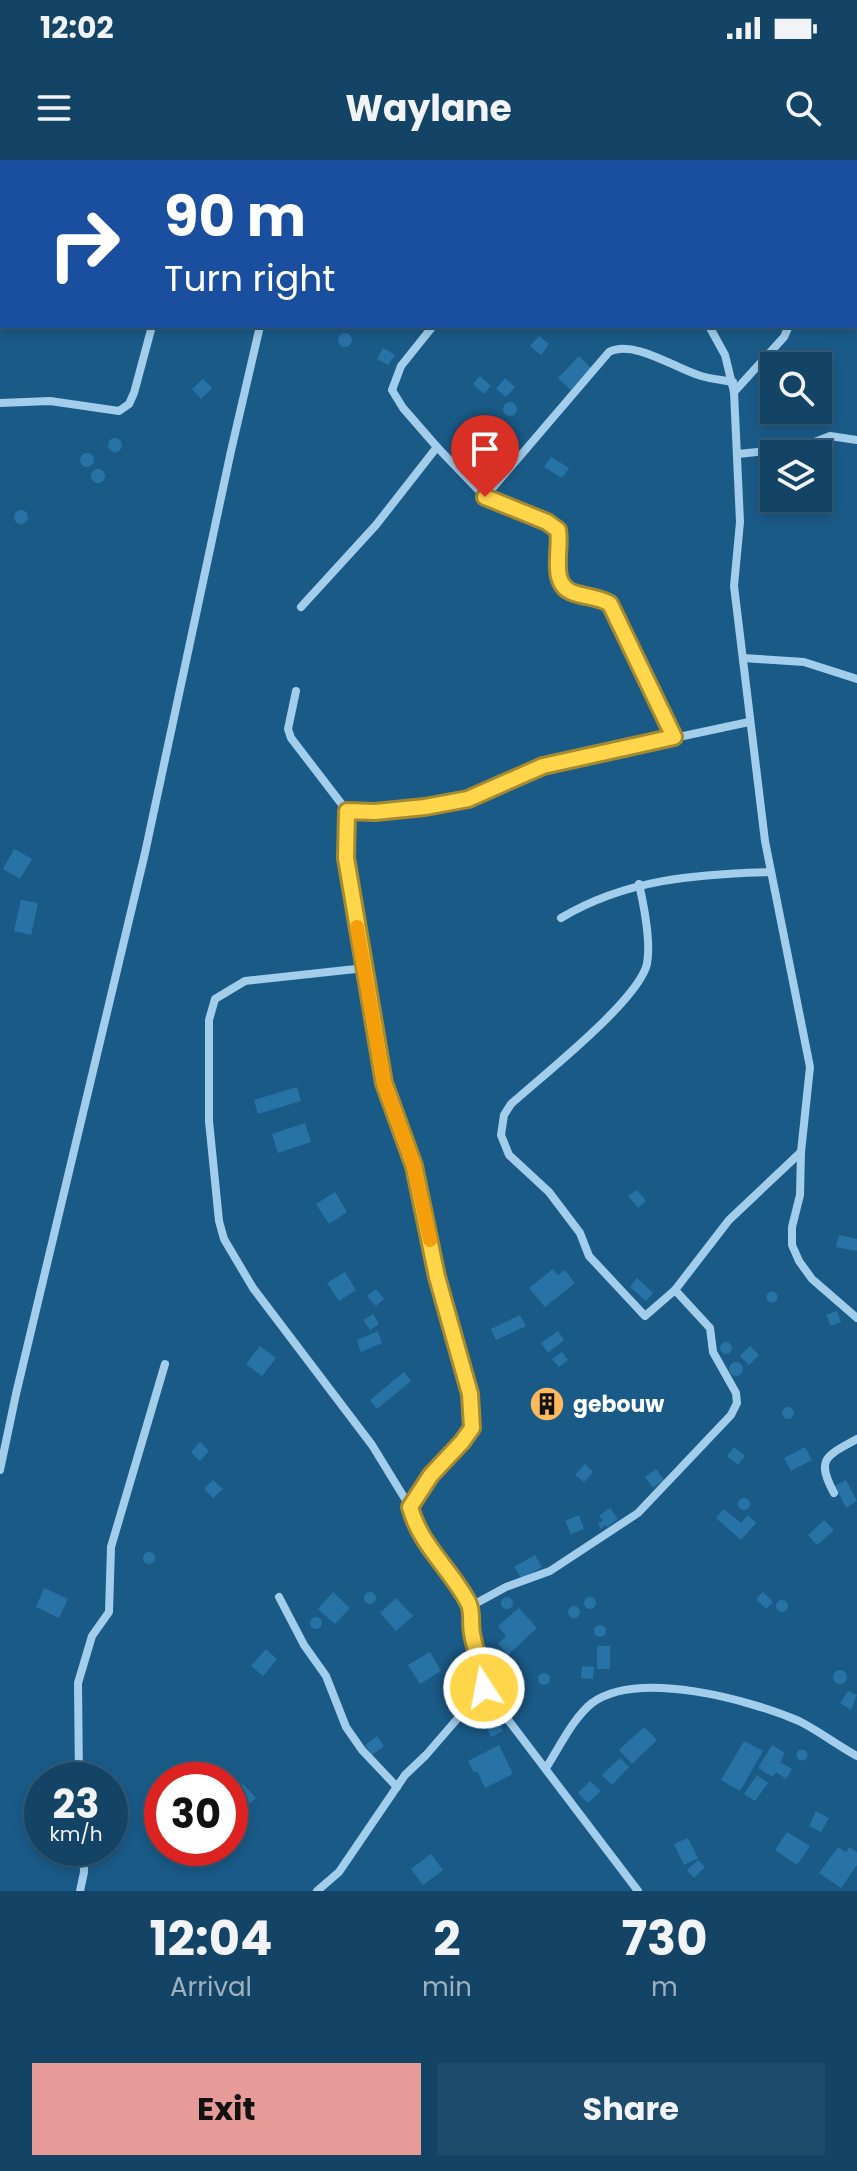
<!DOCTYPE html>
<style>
:root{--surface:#144465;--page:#1d4b6b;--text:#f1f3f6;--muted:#9db0bf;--line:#335c79;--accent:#e69b98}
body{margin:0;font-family:Poppins,sans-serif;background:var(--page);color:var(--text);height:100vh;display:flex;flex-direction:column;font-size:30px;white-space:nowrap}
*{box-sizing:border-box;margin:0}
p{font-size:26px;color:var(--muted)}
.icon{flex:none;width:44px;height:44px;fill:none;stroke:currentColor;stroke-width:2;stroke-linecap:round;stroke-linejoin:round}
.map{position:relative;height:1731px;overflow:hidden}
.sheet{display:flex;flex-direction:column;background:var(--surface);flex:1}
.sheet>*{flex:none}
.top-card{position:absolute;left:0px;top:0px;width:858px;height:168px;box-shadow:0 4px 12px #0003,0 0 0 2px var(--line);background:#1a4fa0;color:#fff;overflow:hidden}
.buttons{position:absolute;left:760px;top:192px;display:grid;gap:16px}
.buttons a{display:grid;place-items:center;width:72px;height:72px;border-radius:0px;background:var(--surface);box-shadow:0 4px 12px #0003,0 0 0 2px var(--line);font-size:40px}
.speed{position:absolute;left:24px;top:1602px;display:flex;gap:16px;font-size:40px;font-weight:700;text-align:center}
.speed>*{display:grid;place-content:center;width:104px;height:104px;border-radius:50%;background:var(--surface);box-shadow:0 4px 12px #0003,0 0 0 2px var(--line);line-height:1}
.speed small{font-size:20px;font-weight:400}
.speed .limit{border:12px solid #d22;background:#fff;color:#111}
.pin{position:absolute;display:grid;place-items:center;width:68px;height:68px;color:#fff;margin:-82px -34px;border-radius:50% 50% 50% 0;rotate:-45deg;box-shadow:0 0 8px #0007}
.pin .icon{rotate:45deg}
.me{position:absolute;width:88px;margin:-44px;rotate:349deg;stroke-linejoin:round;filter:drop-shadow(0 0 6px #0008)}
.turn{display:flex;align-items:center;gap:28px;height:168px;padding:0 32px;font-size:36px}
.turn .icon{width:104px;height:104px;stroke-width:2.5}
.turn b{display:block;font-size:56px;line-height:68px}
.eta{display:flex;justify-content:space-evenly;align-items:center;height:136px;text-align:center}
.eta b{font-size:48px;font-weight:700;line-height:56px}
.button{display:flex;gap:16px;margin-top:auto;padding:16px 32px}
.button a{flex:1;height:92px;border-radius:0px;background:var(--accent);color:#111;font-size:32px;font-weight:700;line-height:92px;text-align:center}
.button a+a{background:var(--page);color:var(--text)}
.status{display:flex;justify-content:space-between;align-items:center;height:56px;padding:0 40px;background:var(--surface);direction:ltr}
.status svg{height:22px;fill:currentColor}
header{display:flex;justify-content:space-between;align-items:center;height:104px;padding:0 32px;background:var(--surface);font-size:36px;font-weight:700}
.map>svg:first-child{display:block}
.building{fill:#2873a6}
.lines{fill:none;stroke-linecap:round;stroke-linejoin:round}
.minor{stroke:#a2ceec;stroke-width:8}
.route-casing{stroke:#a68a30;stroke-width:20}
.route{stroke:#ffd54a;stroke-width:14}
.slow{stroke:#f59e0b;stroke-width:14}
.labels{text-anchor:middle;stroke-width:8;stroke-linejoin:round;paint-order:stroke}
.poi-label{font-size:22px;font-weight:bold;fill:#fff;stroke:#1a5a87;text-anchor:start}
</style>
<div class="status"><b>12:02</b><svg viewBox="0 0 49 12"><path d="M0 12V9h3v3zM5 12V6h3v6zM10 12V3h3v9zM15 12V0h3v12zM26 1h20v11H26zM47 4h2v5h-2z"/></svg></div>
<header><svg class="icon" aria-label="menu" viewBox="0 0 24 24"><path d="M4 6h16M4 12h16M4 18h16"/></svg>Waylane<svg class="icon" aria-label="search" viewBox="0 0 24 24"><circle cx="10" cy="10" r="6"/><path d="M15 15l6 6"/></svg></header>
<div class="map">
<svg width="857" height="1731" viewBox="0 0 857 1731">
<rect width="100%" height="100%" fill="#1a5a87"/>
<!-- building -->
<g class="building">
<circle cx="345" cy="180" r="7"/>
<path d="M539,176l10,8 -8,11 -11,-9z"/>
<path d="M383,188l12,7 -7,10 -11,-6z"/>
<path d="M579,196l12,12 -20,22 -13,-12z"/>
<path d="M480,216l11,10 -7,8 -11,-10z"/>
<path d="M505,218l10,9 -9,10 -10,-8z"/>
<path d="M203,219l9,9 -11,11 -9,-10z"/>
<circle cx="510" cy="249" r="7"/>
<circle cx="115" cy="285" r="7"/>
<path d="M822,286l10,9 -9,11 -5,-4v-8h-3z"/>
<circle cx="87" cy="300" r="7"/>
<path d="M551,297l18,11 -7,10 -18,-11z"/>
<circle cx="98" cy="316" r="7"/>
<circle cx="21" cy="357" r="7"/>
<path d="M14,689l18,10 -12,20 -17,-10z"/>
<path d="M21,740l17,3 -7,32 -17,-4z"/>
<path d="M297,927l4,14 -43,13 -4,-14z"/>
<path d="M305,963l6,19 -33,11 -6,-19z"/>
<path d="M637,1030l9,11 -8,7 -10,-12z"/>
<path d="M335,1032l12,20 -18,12 -13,-20z"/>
<path d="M839,1075l18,4v12l-21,-4z"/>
<path d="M553,1109l5,6 7,-5 10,13 -30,24 -16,-19z"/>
<path d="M345,1112l11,18 -17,11 -12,-18z"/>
<path d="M637,1118l16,15 -7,8 -16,-14z"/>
<path d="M376,1129l8,10 -8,7 -9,-10z"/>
<circle cx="772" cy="1137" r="5.5"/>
<path d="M837,1151l4,11 -10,4 -5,-11z"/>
<path d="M373,1154l6,10 -9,6 -7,-10z"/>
<path d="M520,1155l6,11 -30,14 -5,-11z"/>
<path d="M378,1171l4,12 -21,9 -4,-12z"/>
<path d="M558,1171l6,9 -16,13 -7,-10z"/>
<circle cx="726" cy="1188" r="6"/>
<path d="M260,1186l16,12 -14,18 -16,-12z"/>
<path d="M750,1186l9,9 -10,10 -9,-9z"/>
<path d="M562,1192l6,8 -9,7 -7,-8z"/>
<circle cx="736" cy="1209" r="7"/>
<path d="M404,1212l7,9 -34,28 -7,-9z"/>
<path d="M543,1228l17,28 -10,5 -16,-28z"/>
<circle cx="788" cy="1253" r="6"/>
<path d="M200,1282l9,9 -9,10 -9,-9z"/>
<path d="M734,1287l11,9 -7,9 -11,-9z"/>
<path d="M805,1287l7,13 -21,11 -7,-13z"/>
<path d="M585,1304l8,8 -9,10 -9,-7z"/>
<path d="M656,1309l8,11 -11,8 -8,-11z"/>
<path d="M213,1320l10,9 -10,9 -9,-9z"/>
<path d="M846,1320l11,21 -11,7 -11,-22z"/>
<circle cx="744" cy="1344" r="6"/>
<path d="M610,1348l8,11 -11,8 -1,-2 -5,4 -3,-5 5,-4 -4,-4z"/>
<path d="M724,1349l17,14 7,-8 8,8 -15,17 -25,-22z"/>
<path d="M579,1355l5,14 -13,5 -6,-13z"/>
<path d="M824,1360l10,10 -17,15 -9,-10z"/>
<circle cx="149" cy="1398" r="6"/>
<path d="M535,1395l7,12 -20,12 -8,-12z"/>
<path d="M44,1428l24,11 -9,19 -23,-11z"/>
<circle cx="370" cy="1438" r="6"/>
<path d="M333,1432l17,16 -15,16 -17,-15z"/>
<path d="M763,1432l10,10 -7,7 -10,-10z"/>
<circle cx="507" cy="1443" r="6"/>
<circle cx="590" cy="1443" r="6"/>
<path d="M396,1438l17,18 -17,15 -16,-18z"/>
<circle cx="782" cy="1446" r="6"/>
<circle cx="574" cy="1452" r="6"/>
<path d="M519,1448l18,20 -29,27 -10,-11 8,-8 -8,-10z"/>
<circle cx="316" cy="1463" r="6"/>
<circle cx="600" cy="1471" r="6"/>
<rect x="597" y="1486" width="13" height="23"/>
<path d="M266,1489l11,10 -14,17 -12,-10z"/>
<path d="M430,1492l11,19 -21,13 -12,-19z"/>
<path d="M582,1506l12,1 -1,12 -12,-1z"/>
<circle cx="840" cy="1517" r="7"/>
<circle cx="544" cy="1519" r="6"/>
<path d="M848,1531l9,4 -6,15 -11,-7z"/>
<path d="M493,1550l10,21 -12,6 -10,-21z"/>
<path d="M644,1567l13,13 -25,24 -13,-14z"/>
<path d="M377,1576l7,10 -12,9 -7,-10z"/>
<path d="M744,1581l19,10 -23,40 -19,-11z"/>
<path d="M499,1585l14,29 -28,14 -8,-17 -3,2 -6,-12z"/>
<path d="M772,1585l13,8 -5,9 12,7 -6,10 -10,-7 -3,5 -15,-9z"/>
<circle cx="802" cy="1595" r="5.5"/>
<path d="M620,1598l9,9 -17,18 -10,-10z"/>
<path d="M757,1615l11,8 -13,18 -11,-7z"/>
<path d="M590,1621l11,10 -13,12 -10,-10z"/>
<path d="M243,1624l13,14 -21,18 -5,-5v-15z"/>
<path d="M816,1651l13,7 -8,14 -12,-6z"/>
<path d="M787,1672l23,14 -13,19 -22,-15z"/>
<path d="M688,1678l10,20 -14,7 -10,-21z"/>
<path d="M838,1687l8,5 3,-5 8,5v13l-16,23 -22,-15z"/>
<path d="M431,1694l12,16 -20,15 -12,-16z"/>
<path d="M698,1700l7,7 -11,11 -7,-8z"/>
</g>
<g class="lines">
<!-- minor -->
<g class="minor">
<path d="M615,0v2"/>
<path d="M793,0l1,2"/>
<path d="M181,2v-2"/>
<path d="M299,2v-2"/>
<path d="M517,2l1,-2"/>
<path d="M709,166l16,29 9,37 6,130 -6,64 31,255 45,226 -9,85 -1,43 -8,32v18l7,16 13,18 45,39"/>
<path d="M734,232l50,-55 5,-11"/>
<path d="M0,243l50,-2 69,10 10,-7 5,-11 18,-67"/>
<path d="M437,287l48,50 62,25 11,8c4,19 -10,55 16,63 12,4 26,4 36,11l64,133"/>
<path d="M738,294l64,-7 28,-11 27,4"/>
<path d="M485,337l124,-145c25,-13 67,17 92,24 10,3 21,4 32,6"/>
<path d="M301,447l75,-82 61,-78 -34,-39 -11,-18 9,-24 32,-40"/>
<path d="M743,498l61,4 53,17"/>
<path d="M296,531l-8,38 3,9 56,73 -1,47 38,225 30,83 23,111 33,117 2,34 -10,14 -31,33 -21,32c10,39 40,61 58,95 5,9 2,21 4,31 3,19 11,35 12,55l-58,67 -21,20 -66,97 -22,19"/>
<path d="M347,651l28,1 50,-5 43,-8 75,-33 206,-44"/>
<path d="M639,724c5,22 12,58 8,80 -9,37 -105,112 -136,140l-7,11 -3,20 8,20 40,37 31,41 9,23 56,60 30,-26"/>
<path d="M561,758c65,-39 136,-44 210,-46"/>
<path d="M365,808l-120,13 -30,18 -6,21v101l10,100 5,18 29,49 119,157 38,62"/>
<path d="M0,1310l16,-76 129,-541 86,-402 29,-125"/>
<path d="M834,1333c-19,-35 -7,-37 23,-54"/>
<path d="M279,1437l25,48 22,31 20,51 16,23 35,37"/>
<path d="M471,1446l35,-19 44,-16 88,-58 93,-98 6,-12 -1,-10 -23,-41 -3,-24 -35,-38 54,-70 72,-68"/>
<path d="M484,1528l154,203"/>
<path d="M546,1608c13,-20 27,-50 46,-65 47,-34 158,-3 207,18 20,10 38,24 58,35"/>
<path d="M79,1620l-1,-97 14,-47 17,-24 2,-65 54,-183"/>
<path d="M80,1731l4,-19 -1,-24"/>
</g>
</g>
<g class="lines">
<!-- route casing -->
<g class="route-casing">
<path id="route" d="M484,1528c-1,-20 -9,-36 -12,-55 -2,-10 1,-22 -4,-31 -18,-34 -48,-57 -58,-95l21,-32 31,-33 10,-14 -2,-34 -33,-117 -23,-111 -30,-83 -38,-225 1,-47 28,1 50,-5 43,-8 75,-33 131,-29 -64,-133c-10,-7 -24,-7 -36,-11 -26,-8 -12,-44 -16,-63l-11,-8 -62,-25"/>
</g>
<!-- route -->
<use href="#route" class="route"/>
<!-- slow -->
<path class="slow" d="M357,767l27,156 30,83 16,74"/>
</g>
<!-- icons -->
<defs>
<g id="building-disc" transform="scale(1.8)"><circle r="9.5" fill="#ffb95d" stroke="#1a5a87"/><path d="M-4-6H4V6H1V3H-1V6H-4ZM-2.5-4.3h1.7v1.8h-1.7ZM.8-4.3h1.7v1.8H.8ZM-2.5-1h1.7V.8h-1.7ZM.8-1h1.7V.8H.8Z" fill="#111"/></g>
</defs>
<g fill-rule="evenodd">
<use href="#building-disc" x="547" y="1244"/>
</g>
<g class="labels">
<!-- poi labels -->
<g class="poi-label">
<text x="573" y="1252">gebouw</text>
</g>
</g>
</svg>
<div class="buttons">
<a><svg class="icon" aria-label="search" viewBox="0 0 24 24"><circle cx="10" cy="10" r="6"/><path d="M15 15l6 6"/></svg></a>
<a><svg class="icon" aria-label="layers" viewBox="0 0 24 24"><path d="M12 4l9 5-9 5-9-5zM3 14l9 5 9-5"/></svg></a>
</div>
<div class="speed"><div>23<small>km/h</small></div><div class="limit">30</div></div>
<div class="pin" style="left:485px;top:337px;background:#d93025"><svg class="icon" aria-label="arrive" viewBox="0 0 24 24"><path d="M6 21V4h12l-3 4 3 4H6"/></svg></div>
<svg class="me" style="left:484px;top:1528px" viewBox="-20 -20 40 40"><circle r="17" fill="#ffd54a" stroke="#fff" stroke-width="3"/><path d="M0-11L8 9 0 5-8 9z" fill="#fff"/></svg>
<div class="top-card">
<div class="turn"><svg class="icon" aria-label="right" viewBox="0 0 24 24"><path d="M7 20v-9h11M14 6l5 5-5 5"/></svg><div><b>90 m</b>Turn right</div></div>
</div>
</div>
<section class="sheet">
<div class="eta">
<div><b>12:04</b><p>Arrival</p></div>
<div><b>2</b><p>min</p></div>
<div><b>730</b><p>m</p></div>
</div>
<div class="button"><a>Exit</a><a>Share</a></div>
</section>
